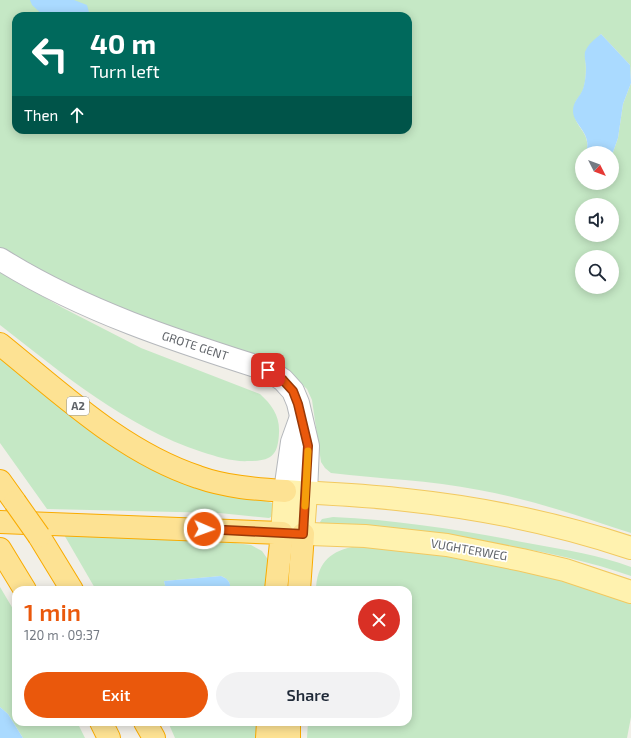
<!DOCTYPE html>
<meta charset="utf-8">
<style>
:root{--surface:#fff;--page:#f2f2f3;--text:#1f2937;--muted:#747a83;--accent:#ea580c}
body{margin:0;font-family:"Exo 2",sans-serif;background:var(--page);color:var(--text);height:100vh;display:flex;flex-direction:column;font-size:15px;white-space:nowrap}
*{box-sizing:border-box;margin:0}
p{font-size:13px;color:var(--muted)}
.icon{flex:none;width:22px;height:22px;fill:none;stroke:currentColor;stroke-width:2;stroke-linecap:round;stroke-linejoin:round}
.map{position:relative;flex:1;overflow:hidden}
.panel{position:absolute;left:12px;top:586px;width:400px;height:140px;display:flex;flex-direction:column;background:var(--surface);border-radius:12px;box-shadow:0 2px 10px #0003}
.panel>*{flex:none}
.banner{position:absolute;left:12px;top:12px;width:400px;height:122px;border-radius:12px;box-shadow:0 2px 10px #0003;background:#00695c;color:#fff;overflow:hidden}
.needle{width:26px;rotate:132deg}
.controls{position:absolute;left:575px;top:146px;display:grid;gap:8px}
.controls a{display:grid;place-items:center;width:44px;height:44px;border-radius:50%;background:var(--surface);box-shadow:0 2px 10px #0003;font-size:20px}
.pin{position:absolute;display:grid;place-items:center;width:34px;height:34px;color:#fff;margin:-17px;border-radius:8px;box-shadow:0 2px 6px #0006}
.me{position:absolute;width:44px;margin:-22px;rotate:92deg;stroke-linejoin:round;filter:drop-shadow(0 0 3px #0008)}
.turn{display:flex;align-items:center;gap:14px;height:84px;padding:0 12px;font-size:18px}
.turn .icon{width:52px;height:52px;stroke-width:2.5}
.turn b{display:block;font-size:28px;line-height:34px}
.then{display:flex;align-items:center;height:38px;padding:0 12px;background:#0003;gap:8px;font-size:15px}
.round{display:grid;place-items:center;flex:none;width:42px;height:42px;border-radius:21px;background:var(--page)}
.summary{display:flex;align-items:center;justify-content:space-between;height:68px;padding:0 12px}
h1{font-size:24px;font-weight:600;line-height:30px;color:var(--accent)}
.action{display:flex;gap:8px;margin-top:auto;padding:8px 12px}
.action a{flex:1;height:46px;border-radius:24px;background:var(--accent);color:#fff;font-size:16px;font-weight:600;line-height:46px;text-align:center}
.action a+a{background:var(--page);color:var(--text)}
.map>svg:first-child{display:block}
.green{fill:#c5e8c5;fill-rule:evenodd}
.water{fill:#aadaff}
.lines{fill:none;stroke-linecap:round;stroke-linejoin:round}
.tertiary-casing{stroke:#b5b8bc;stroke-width:24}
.primary-casing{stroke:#f2c960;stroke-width:24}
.motorway-casing{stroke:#f9ab00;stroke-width:24}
.tertiary{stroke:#fff;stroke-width:22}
.primary{stroke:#fff2af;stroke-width:22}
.motorway{stroke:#fde293;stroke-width:22}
.motorway-bridge-casing{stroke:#f9ab00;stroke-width:24;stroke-linecap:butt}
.motorway-bridge{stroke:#fde293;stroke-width:22}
.route-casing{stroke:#983908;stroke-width:10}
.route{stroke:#ea580c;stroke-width:7}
.slow{stroke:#f59e0b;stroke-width:7}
.labels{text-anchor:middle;stroke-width:3.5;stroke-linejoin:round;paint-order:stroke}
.shield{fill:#fff;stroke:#8f9295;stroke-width:1}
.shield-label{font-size:11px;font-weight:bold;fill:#5f6368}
.street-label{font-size:12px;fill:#5f6368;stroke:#fff}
</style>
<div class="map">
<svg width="631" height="738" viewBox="0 0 631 738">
<rect width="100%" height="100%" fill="#f1efe8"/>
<!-- green -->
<g class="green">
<path d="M0,0h631v533c-50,-16 -100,-34 -152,-43 -49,-10 -99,-11 -148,-17l-6,-5 -4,-6 -9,-62 -5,-11 -13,-12 -188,-71 -106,-57zM16,16h392v114h-392zM601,34l29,31 1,18 -8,21 -5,34 -6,17v28h-30v-5l-2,-2 2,-23h4c6,-19 -10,-25 -11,-37 -2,-18 2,-13 8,-26 4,-11 3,-26 2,-37zM582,205h30v30h-30zM582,257h30v30h-30z"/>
<path d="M0,272l63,36 78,40 119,46c12,11 20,22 19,39 -1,23 -8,28 -30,28 -16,1 -31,-4 -47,-9 -76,-25 -139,-78 -202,-127z"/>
<path d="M0,353l70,58 188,88 14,4 3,4 -2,9 -4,2 -50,-5 -172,-4 -47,-66z"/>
<path d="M333,517c67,3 134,14 200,27 33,6 66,11 98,23v9c-99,-35 -206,-40 -309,-51l-2,-3 2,-3z"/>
<path d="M63,533l156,8 32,4 11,6 7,10 1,29h-40c1,-8 -2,-11 -9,-14l-57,5 2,9h-70z"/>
<path d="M352,547c63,1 127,11 189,27 30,8 60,18 90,27v116l-4,21h-320l1,-16h100v-132h-92c1,-25 12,-38 36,-43z"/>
<path d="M0,587l16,27v108h61l8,16h-62l-15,-24 -8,-7z"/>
<path d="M168,722h94l-1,16h-86z"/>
</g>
<!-- water -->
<g class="water">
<path d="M30,0h44l13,5 3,11h-46l-12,-11z"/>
<path d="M601,34l29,31 1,18 -8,21 -5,34 -6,17v-2h-26c7,-20 -13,-28 -13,-42 0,-10 7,-14 10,-22 2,-6 3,-15 3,-21 0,-5 -2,-11 -1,-16 3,-8 10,-13 16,-18z"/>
<path d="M221,576c7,3 10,6 9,14h-64l-2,-9z"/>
<path d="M0,707l8,7 15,24h-23z"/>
</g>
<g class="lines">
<!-- tertiary casing -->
<g class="tertiary-casing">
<g id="tertiary">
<path d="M0,259c83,52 176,82 268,111l15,10 10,11 5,12 10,43 -2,47"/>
<path d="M285,491l7,-49 9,-25"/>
</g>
</g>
<!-- primary casing -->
<g class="primary-casing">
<g id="primary">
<path d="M303,534l3,-41"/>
<path d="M631,548c-72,-24 -149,-40 -225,-48 -41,-5 -81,-6 -121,-9l-3,42 83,3 82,9 75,15 43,10 66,22"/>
</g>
</g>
<!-- motorway casing -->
<g class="motorway-casing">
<g id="motorway">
<path d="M0,344c61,49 122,108 198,133 28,10 57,12 87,14"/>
<path d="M0,481l15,21"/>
<path d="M0,522l282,11 -6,57"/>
<path d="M39,536l33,54"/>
<path d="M0,549l25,41"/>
<path d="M299,590l4,-56"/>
<path d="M101,722l8,16"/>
<path d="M145,722l9,16"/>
<path d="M267,738l1,-16"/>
<path d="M289,738v-16"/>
</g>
</g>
<!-- tertiary -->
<use href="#tertiary" class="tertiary"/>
<!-- primary -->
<use href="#primary" class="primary"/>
<!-- motorway -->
<use href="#motorway" class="motorway"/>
<!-- motorway-bridge casing -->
<g class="motorway-bridge-casing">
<path id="motorway-bridge" d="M15,502l24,34"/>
</g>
<!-- motorway-bridge -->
<use href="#motorway-bridge" class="motorway-bridge"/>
</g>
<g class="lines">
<!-- route casing -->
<g class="route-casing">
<path id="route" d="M204,529l99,5 5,-88 -10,-42 -5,-13 -10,-11 -15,-10"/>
</g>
<!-- route -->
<use href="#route" class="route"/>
<!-- slow -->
<path class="slow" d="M305,506l3,-55"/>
</g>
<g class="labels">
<!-- shield labels -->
<rect class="shield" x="67" y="397" width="22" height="18" rx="3"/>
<g class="shield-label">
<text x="78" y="410">A2</text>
</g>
<!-- street labels -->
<g class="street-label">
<text transform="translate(195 346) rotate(18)" y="4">GROTE GENT</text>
<text transform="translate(469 550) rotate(10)" y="4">VUGHTERWEG</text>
</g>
</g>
</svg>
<div class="controls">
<a><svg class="needle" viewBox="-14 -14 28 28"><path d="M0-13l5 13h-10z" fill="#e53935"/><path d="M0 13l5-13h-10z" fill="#747a83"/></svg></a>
<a><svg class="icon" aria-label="sound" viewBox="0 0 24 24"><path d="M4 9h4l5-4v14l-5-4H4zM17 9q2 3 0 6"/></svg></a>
<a><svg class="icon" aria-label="search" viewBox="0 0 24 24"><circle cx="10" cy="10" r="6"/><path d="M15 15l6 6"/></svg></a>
</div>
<div class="pin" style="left:268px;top:370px;background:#d93025"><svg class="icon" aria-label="arrive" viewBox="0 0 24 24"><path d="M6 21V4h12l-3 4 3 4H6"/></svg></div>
<svg class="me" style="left:204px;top:529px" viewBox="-20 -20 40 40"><circle r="17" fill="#ea580c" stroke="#fff" stroke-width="3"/><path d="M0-11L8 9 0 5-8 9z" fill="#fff"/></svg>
<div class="banner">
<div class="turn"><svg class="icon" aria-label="left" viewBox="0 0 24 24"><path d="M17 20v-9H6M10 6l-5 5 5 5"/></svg><div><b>40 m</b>Turn left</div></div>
<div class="then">Then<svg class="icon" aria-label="ahead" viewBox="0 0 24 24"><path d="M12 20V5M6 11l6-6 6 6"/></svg></div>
</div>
<section class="panel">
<div class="summary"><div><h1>1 min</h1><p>120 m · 09:37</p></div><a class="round" style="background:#d93025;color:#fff"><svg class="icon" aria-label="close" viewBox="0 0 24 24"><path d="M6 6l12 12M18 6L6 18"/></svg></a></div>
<div class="action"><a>Exit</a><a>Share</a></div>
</section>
</div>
